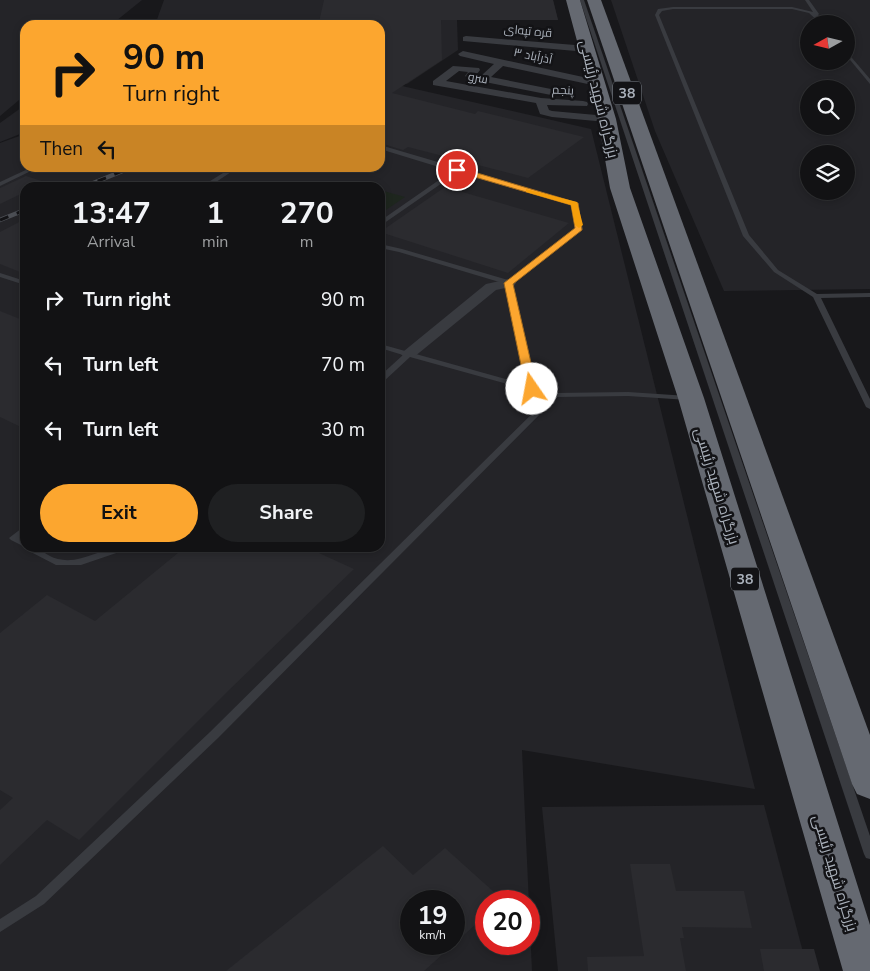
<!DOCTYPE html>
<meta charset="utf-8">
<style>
:root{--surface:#121214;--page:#1f2022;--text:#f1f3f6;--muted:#9c9ea0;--line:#313234;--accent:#fca62f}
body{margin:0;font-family:"Nunito Sans",Cairo,sans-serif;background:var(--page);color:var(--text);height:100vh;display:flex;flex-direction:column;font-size:19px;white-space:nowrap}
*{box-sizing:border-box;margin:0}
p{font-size:16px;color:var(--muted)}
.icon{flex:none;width:28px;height:28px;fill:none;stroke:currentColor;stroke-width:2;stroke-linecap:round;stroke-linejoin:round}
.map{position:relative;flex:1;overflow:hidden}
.side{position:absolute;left:20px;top:182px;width:365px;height:370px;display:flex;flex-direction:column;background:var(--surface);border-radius:15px;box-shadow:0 2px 8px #0003,0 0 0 1px var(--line)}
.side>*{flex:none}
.top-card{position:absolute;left:20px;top:20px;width:365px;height:152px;border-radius:15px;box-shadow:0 2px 8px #0003,0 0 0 1px var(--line);background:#fca62f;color:#111;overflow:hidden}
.needle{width:32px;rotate:262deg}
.tools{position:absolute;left:800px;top:15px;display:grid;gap:10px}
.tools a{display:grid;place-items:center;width:55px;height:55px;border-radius:50%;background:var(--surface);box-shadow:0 2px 8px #0003,0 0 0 1px var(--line);font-size:25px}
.speed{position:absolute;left:400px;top:890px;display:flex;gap:10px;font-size:25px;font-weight:700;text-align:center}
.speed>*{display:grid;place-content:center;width:65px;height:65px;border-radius:50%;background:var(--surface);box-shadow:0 2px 8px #0003,0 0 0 1px var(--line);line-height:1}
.speed small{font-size:12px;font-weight:400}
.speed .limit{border:8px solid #d22;background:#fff;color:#111}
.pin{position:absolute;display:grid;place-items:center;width:42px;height:42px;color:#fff;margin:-21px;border:2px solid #fff;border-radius:50%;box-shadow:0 1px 5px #0007}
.me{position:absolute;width:55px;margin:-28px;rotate:348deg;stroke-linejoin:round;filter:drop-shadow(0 0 4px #0008)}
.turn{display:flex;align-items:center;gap:18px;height:105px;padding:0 20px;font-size:22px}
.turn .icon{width:65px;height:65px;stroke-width:2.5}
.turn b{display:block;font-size:35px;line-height:42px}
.then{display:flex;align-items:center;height:48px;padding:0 20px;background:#0003;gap:10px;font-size:19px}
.eta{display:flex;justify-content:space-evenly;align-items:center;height:85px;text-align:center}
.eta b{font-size:30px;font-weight:700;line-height:35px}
.cta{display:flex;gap:10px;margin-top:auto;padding:10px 20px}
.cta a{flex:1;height:58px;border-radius:30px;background:var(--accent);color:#111;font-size:20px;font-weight:700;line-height:58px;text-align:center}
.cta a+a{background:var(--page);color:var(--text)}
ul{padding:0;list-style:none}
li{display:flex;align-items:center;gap:15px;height:65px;padding:0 20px}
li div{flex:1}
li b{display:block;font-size:19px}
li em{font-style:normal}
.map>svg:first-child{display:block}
.built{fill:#242428;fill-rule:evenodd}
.green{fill:#1e261e}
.building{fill:#2b2b2f;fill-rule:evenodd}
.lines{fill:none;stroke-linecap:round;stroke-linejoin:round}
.lane{fill:#393b40;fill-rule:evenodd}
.street{fill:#393b40;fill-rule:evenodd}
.highway{fill:#656971;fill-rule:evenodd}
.rail-casing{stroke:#4c4f55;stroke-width:4.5}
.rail{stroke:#131316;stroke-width:3;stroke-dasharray:9;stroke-linecap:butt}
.route{fill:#fca62f;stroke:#a46c1f}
.slow{fill:#f59e0b}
.labels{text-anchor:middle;stroke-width:5;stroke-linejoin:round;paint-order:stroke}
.far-street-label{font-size:12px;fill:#aab1bb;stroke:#131316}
.shield{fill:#131316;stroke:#7d828a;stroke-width:1}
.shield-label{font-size:14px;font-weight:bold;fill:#aab1bb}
.street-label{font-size:15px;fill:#aab1bb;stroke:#131316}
</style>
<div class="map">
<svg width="870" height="971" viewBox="0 0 870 971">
<rect width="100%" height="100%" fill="#18181b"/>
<!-- built -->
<g class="built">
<path d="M0,0h142l-31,25h-86v70l-25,21z"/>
<path d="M164,0h389l5,20h-101l1,30 -51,34 -27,-6v-53h-225z"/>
<path d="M611,0h259v289l-146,2 -69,-160zM809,24h37v37h-37zM809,89h37v37h-37zM809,154h37v37h-37z"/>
<path d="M380,81l211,48 164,660 -233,-39 10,221h-532v-828l25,-9v34h355zM25,188h355v360h-355zM411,901h43v43h-43zM486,901h43v43h-43z"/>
<path d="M25,105v27l-25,10v-19z"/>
<path d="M764,805l44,166h-250l-16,-164z"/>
</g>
<!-- green -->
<path class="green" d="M380,190l25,7 -25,17z"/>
<!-- building -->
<g class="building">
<path d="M324,0h229l5,20h-117l1,40 -50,33 83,21 3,-3 106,26 -56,41 -120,-31 -5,3 -23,-7v-121h-61z"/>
<path d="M26,176l19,6 -11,6h-9v4l-25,12v-16z"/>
<path d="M445,187l124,36 -61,50 -128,-41z"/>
<path d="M25,219v55l-25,-10v-32z"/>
<path d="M0,311l25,10v108l-25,-12z"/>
<path d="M184,548h124l46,21 -126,122 -149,149 -32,-20 -47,45v-55l13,-12 -13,-8v-157l47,-38 48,26z"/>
<path d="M383,846l30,29 32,-27 59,53h-18v14l-62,56h-198zM411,901h43v43h-43z"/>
<path d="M630,864h40l6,27h68l8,37 -70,-1 2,11h-4l6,33h-98l-1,-14 57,-1z"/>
<path d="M760,949h54l6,22h-56z"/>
</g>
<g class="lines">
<!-- lane -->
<g class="lane">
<path d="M580,0h4l286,836v23l-4,-1 -2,-4z"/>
<path d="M805,0h4l10,14 -1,1 8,9h-5l-12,-11 -17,-4h-119l-11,2 -3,4 90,220 29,35 39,24 53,-1v4l-49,1 49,101v10l-4,-2 -53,-110 -39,-25 -31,-36 -88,-221 3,-6 15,-2h119l21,5z"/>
<path d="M846,51l24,28v5l-24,-29z"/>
<path d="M380,145l197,58 6,26 -1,1 -69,54 23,103 19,6 73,-1 60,4 4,2 -4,2 -60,-4 -71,1 -339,341 -174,166 -44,28v-13l36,-23 174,-164 340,-336 -140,-39 -27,25h-3v-6l23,-21 -23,-7v-4l147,41 -21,-101 -107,-32 -19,-4v-4l22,5 106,31 69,-52 -6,-24 -113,-32 -78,54v-5l72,-50 -72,-22z"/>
<path d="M30,168h7l-37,18v-4z"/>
<path d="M231,168h6l-30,20h-8z"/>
<path d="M0,273l25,8v4l-25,-8z"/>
<path d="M25,527v7l-4,4 4,2v7l-14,-7 -2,-2 13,-10z"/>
<path d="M25,548c17,-2 19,8 33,11 24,6 45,-14 69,-11l-2,2 -44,15h-25l-29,-15z"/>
</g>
<!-- street -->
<g class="street">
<path d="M466,36l121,10 5,3 -5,3 -124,-11v-4z"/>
<path d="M463,51l134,29 5,3 -5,3 -94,-20 -12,11 60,12 5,3 -5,3 -81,-16 -5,-3 3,-4 -9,-1 -13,10 95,17 42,3 4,1 1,2 -1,2 -40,-1 2,5 3,1 55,5 5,3 -5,3 -55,-5 -12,-3 -4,-11 -103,-18v-4l20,-15 26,2 1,2 -3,4 5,1 12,-11 -34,-8 -2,-2z"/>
<path d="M509,279l5,1 2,3 -2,3 -18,4 -82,67h-10l-3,-3 3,-3 82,-67z"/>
</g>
<!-- highway -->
<g class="highway">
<path d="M566,0h14l36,119 14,69 74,210 166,527v46h-27l-165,-573 -68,-210 -12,-69z"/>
<path d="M587,0h14l269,735v64l-13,-5 -5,-10z"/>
</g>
<!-- rail casing -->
<g class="rail-casing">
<g id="rail">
<path d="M81,188l44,-18"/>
<path d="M0,220l25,-10"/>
</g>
</g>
<!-- rail -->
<use href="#rail" class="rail"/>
</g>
<!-- route -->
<path class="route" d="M457,167l121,36 4,27 -69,54 24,105 -2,2h-7l-2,-2 -22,-106 71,-55 -4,-23 -117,-34 -1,-1z"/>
<!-- slow -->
<path class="slow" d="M526,189l51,13 6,23 -4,3 -4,-3 -4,-20 -45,-13z"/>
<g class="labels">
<!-- far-street labels -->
<g class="far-street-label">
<text transform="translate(528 31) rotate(5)" y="4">قره تپه‌ای</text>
<text transform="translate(533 56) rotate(12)" y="4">۳ آذرآباد</text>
<text transform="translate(478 78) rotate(10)" y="4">سرو</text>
<text transform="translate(563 90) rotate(3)" y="4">پنجم</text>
</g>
<!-- shield labels -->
<g class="shield">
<rect x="613" y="81.5" width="28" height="23" rx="4"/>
<rect x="731" y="567.5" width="28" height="23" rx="4"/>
</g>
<g class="shield-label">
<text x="627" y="98">38</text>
<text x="745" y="584">38</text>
</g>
<!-- street labels -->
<g class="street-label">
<text transform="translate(599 99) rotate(76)" y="5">بزرگراه شهید رئیسی</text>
<text transform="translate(717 486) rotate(73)" y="5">بزرگراه شهید رئیسی</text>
<text transform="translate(835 873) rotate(73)" y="5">بزرگراه شهید رئیسی</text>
</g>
</g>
</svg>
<div class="tools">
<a><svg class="needle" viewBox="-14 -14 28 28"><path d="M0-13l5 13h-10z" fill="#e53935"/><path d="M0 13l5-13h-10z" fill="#9c9ea0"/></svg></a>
<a><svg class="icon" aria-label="search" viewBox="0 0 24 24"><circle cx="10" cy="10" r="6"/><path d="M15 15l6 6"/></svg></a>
<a><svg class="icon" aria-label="layers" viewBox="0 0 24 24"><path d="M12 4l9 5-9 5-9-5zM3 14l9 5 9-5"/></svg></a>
</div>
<div class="speed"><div>19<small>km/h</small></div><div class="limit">20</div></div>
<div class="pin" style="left:457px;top:170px;background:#d93025"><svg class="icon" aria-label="arrive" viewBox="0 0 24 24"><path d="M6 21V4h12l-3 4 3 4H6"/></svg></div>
<svg class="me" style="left:532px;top:389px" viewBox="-20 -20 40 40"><circle r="19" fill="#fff"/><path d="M0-13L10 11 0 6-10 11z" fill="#fca62f"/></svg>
<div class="top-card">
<div class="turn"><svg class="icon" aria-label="right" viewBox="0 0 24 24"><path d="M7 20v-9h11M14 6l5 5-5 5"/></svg><div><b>90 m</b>Turn right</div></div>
<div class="then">Then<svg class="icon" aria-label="left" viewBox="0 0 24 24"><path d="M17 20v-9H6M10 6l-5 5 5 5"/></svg></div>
</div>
<section class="side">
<div class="eta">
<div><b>13:47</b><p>Arrival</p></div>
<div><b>1</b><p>min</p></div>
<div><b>270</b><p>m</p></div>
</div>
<ul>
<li><svg class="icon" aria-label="right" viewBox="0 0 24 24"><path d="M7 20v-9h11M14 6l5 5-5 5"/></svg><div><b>Turn right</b></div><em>90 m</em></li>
<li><svg class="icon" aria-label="left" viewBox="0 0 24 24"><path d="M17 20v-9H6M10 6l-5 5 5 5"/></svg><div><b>Turn left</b></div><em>70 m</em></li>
<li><svg class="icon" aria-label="left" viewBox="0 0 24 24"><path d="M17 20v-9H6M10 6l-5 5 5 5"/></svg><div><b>Turn left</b></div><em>30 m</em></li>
</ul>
<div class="cta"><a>Exit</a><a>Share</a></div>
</section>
</div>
